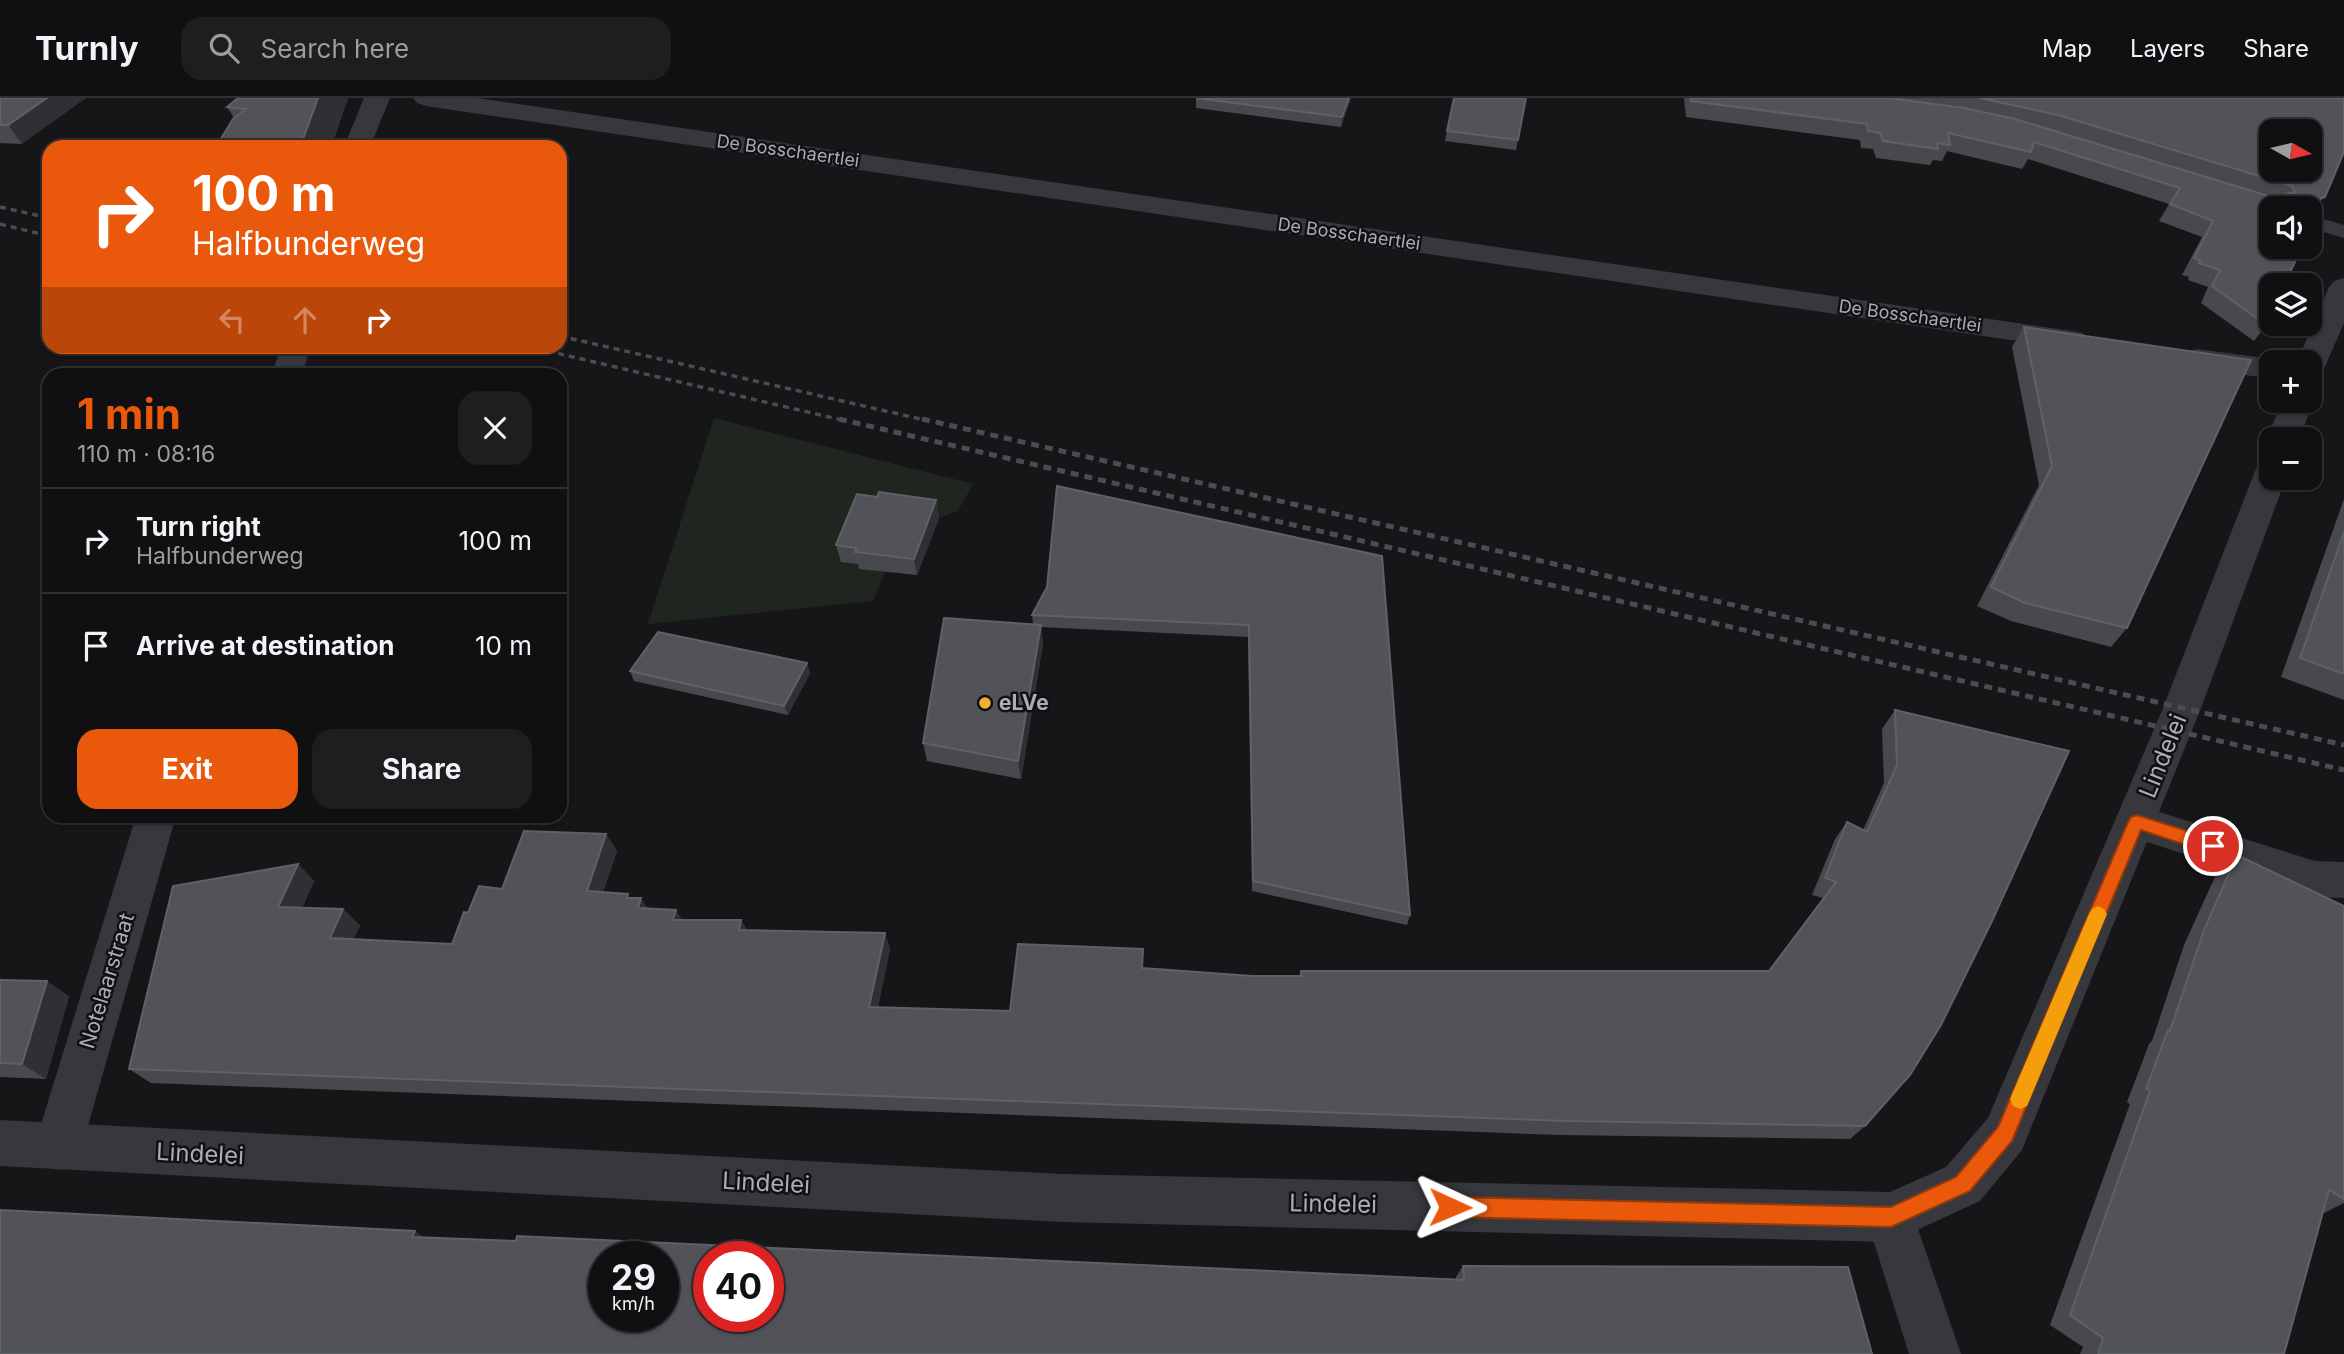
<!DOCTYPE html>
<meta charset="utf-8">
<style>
:root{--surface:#101012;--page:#1e1e20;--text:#f1f3f6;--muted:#9c9d9f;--line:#303032;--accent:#ea580c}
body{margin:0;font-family:Inter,sans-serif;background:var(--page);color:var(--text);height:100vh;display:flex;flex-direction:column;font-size:26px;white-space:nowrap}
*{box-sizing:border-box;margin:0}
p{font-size:23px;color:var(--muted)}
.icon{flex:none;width:38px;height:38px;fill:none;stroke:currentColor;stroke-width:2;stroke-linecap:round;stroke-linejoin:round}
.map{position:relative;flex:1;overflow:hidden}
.panel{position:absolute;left:42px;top:270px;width:525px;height:455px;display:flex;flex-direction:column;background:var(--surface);border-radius:21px;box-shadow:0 2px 5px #0004,0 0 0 2px var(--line)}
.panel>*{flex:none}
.hud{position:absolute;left:42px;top:42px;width:525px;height:214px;border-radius:21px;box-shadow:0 2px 5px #0004,0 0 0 2px var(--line);background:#ea580c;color:#fff;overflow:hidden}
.needle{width:46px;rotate:98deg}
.fabs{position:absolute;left:2259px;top:21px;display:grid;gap:14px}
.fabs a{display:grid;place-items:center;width:63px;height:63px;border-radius:14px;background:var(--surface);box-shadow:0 2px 5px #0004,0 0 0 2px var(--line);font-size:35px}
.speed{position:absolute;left:588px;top:1143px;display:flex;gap:14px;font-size:35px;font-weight:700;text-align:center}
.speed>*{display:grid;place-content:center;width:91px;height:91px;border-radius:50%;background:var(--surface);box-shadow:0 2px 5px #0004,0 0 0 2px var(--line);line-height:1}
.speed small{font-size:18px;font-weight:400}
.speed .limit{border:10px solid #d22;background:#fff;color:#111}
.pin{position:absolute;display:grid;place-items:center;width:60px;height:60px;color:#fff;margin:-30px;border:4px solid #fff;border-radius:50%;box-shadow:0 2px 7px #0007}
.me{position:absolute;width:77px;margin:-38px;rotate:91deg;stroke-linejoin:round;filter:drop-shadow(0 0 5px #0008)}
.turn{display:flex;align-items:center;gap:24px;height:147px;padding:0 35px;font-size:32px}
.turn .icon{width:91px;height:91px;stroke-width:2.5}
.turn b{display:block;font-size:49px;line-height:60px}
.lanes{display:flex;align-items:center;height:66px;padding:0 35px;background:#0003;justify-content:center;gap:35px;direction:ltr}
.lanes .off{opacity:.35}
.round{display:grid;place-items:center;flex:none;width:74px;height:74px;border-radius:21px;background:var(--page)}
.headline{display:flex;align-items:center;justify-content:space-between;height:119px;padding:0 35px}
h1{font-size:42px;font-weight:700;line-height:52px;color:var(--accent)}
.button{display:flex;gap:14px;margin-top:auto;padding:14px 35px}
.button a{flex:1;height:80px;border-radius:21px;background:var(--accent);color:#fff;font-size:28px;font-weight:700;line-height:80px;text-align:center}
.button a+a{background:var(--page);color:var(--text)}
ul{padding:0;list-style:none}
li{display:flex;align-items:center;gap:21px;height:105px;padding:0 35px;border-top:2px solid var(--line)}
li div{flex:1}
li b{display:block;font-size:26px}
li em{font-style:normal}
header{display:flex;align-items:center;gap:42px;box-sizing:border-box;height:98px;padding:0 35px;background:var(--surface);border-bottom:2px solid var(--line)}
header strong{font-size:33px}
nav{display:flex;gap:38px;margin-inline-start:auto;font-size:24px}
.search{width:490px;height:63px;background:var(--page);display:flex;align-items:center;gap:18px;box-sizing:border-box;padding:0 24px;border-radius:21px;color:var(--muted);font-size:26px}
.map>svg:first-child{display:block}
.green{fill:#1e261f}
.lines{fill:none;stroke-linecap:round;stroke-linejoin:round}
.service{fill:#37383d;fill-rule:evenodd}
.minor{fill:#37383d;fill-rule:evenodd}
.tertiary{fill:#37383d;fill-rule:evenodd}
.rail-far1{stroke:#4a4c52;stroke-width:3.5;stroke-dasharray:6 5;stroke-linecap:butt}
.rail{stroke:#4a4c52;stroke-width:5;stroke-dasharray:8 6;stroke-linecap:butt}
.wall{fill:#47494d}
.shaded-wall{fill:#2f3033}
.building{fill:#525359;stroke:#5f6168;stroke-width:2;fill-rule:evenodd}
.route{fill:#ea580c;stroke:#983908;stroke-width:2}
.slow{fill:#f59e0b}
.poi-dot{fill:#f2b134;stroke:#111113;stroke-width:2.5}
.labels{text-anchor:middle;stroke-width:5;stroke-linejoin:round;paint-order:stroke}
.far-street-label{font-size:18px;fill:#a8adb8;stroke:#111113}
.poi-label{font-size:21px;font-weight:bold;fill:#a8adb8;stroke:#111113;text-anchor:start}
.street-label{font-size:21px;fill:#a8adb8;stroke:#111113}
.near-street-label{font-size:24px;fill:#a8adb8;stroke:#111113}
</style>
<header>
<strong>Turnly</strong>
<div class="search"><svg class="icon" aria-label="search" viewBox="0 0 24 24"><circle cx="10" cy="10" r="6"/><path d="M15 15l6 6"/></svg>Search here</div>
<nav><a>Map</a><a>Layers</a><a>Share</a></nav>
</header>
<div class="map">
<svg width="2344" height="1256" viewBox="0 0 2344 1256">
<rect width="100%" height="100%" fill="#161618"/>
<!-- green -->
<path class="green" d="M714,320l259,66 -15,27 -19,7 -78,47 24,7 -12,29 -225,23z"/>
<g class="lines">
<!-- service -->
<path class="service" d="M2310,117l34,10v13l-34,-10z"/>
<!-- minor -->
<g class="minor">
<path d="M364,0h26l-20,49h-26z"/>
<path d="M413,0h64l1595,233 11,2 4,7 -4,7 -11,2 -1646,-243 -9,-3z"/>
<path d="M281,248h30l-9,28h-30z"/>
<path d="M2197,251l75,10 11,3h-11v17l-86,-13 -4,-7 4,-7z"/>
<path d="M2137,707l178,56 29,1v36l-29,-1 -192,-63 -6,-12 6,-12z"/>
<path d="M136,718h40l-94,331 -7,17 -17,6 -17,-6 -7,-17z"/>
<path d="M1891,1094l17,8 53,154h-52l-43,-137 8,-17z"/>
</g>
<!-- tertiary -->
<g class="tertiary">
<path d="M2344,180v45l-23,53 -11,3v-17h-13l32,-75 5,-6z"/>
<path d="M2310,297l4,6 -15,38h-27v8l-5,-8 15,-38h28z"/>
<path d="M2272,362v18h14l-85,230 -179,442 -42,51 -89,41 -828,-20 -1063,-56v-46l1063,54 827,18 56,-25 42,-49 175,-410 92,-237 5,-8z"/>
</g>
<!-- rail-far1 -->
<g class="rail-far1">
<path d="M0,109l49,11"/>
<path d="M0,126l49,12"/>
<path d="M560,238l369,85"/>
<path d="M526,248l320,75"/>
</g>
<!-- rail -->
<g class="rail">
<path d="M839,321l1505,351"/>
<path d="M922,321l1422,326"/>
</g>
</g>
<!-- wall -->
<g class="wall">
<path d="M0,0l22,46 -22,-1z"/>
<path d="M238,0h110l-17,49 -97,-29 -7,-11z"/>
<path d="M1196,0h155l-10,29 -145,-19z"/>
<path d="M1526,0l-10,52 -71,-9 2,-10z"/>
<path d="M1684,0h660l-24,106 -54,121 -12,16 -53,-38 7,-16 -20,-7 1,-3 -7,-2 20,-38 -43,-16 10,-17 -141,-45 -6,10 -75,-18 -5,10 -9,-1 -3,5 -54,-7 -3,-9 -12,-1 -1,-8 -174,-23z"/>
<path d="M2024,229l103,301 -16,19 -100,-26 -34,-15 62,-121 -27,-138z"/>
<path d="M2344,401v201l-63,-23z"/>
<path d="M936,402l3,18 -22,57 -58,-6 -1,-5 -17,-2 -5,-17z"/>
<path d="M1382,458l28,359 -3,10 -155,-34 -4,-254 -207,-10 2,16 -22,136 -94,-18 -4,-18 110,-119 -1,-9z"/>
<path d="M807,565l3,10 -22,42 -154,-34 -4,-10z"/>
<path d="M1895,612l174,41 -204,375 -15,13 -291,-4 -1408,-52 -22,-14 169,-205 16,17 -12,27 41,1 17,17 -7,13 99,5 16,-31 34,-24 104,-55 11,17 -14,41 28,6h10l6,10 35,12h59l6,10 138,3 5,16 -12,58 132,4 133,-43 109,8 517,-5 54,-73 -11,-3 23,-56 12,-17 16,8 21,-47 -2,-54z"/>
<path d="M2237,757l107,51v297l-20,10 -1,-1 -39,142h-204l3,-7 -33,-22 80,-221 -3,-2 22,-58 3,-3 32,-96 34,-75z"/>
<path d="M0,882l69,16 -23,83 -46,-2z"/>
<path d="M425,1139l1031,42v-2l7,-11 409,88z"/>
</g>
<!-- shaded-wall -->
<g class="shaded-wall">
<path d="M47,0h39l-64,46 -14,-19z"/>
<path d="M318,0h30l-17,49h-31z"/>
<path d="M1349,0h2l-10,29 1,-10z"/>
<path d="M936,402l3,18 -22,57 -3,-16z"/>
<path d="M1041,527l2,18 -22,136 -3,-18z"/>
<path d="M807,565l3,10 -22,42 -4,-9z"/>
<path d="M606,736l11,17 -19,57 -11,-17z"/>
<path d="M298,766l16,17 -19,42 -17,-16z"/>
<path d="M641,800l10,17 -13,-7z"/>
<path d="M343,811l17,17 -14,28 -16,-16z"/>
<path d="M676,812l10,16 -13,-6z"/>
<path d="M741,822l9,16 -11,-6z"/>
<path d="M885,835l5,16 -15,73 -6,-15z"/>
<path d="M47,883l22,15 -23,83 -24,-15z"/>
<path d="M415,1133l17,11 -20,-5z"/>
</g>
<!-- building -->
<g class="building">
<path d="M0,0h47l-39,27h-8z"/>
<path d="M238,0h80l-18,49h-84l17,-28 13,-10 -19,-2z"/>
<path d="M1196,0h153l-7,19z"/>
<path d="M1454,0h72l-8,42 -71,-9z"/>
<path d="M1691,0h198l75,10 51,11 270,82 1,-7 9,-2 -3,-6 -234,-71 -78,-17h364v54l-19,45 -5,2v9l-10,21v-21h-38v39h30l-18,38h-12v29l-6,11 -54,-39 8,-16 -21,-7 2,-2 -7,-3 19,-37 -43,-17 10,-16 -146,-46 -3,10 -83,-19 2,12 -13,-2 1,6 -55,-8 -3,-8 -12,-2 -1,-7 -176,-23zM2272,33h38v39h-38z"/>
<path d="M2024,229l227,33 -124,268 -102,-25 -34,-16 61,-121z"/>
<path d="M1057,388l325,70 28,359 -157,-34 -4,-256 -217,-10 15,-28z"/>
<path d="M879,394l57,8 -22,59 -59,-7 1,-4 -20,-3 21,-51 20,3z"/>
<path d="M2344,434v142l-44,-16z"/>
<path d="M944,520l97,7 -23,136 -95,-18z"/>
<path d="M658,534l149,31 -23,43 -154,-35z"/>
<path d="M1895,612l174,41 -77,170 -51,104 -31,50 -45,51 -297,-5 -1439,-52 44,-183 125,-22 -20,43 65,2 -13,29 122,6 12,-32 4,1 11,-27 23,3 22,-58 82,3 -19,57 41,3 -1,4h14l-3,10 38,2 -3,10h68l-2,10 146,3 -16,74 141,4 8,-67 125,5 -1,19 110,8h49v-5h468l67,-89 -11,-4 22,-56 20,10 30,-67z"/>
<path d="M2237,757l107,51v293l-15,-9 -45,164h-186l5,-16 -33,-23 80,-224 -4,-2 22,-59 2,1 34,-101z"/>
<path d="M0,882l47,1 -25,83 -22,-1z"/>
<path d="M0,1112l415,21 -3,6 104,4 1,-5 947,44 -1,-14 385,1 24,87h-1872zM604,1158h59v60h-59zM709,1158h59v60h-59z"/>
</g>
<!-- route -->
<path class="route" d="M2137,717l82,26 2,5 -2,5 -6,3 -72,-24 -129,311 -42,50 -79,36 -441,-10 -7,-3 -3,-7 3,-7 7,-3 441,10 65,-30 42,-50 130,-305 3,-5z"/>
<!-- slow -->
<path class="slow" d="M2098,808l6,3 3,5 -77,185 -3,7 -7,3 -7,-3 -3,-7 79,-185 3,-5z"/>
<!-- markers -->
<circle class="poi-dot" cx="985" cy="605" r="7"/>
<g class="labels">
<!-- far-street labels -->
<g class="far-street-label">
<text transform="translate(788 53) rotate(8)" y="6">De Bosschaertlei</text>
<text transform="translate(1349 136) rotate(8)" y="6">De Bosschaertlei</text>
<text transform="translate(1910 218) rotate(8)" y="6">De Bosschaertlei</text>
</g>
<!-- poi labels -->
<g class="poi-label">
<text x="999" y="612">eLVe</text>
</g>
<!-- street labels -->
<g class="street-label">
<text transform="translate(107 883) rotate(-73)" y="7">Notelaarstraat</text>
</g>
<!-- near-street labels -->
<g class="near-street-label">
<text transform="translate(2163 658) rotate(-68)" y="8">Lindelei</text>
<text transform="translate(200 1056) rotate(3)" y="8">Lindelei</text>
<text transform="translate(766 1085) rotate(3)" y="8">Lindelei</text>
<text transform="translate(1333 1106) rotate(1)" y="8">Lindelei</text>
</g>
</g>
</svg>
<div class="fabs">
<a><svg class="needle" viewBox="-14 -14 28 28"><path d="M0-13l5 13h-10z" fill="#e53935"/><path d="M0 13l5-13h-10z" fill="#9c9d9f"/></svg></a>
<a><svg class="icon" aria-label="sound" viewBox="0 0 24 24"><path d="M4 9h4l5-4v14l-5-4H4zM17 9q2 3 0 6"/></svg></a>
<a><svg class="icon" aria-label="layers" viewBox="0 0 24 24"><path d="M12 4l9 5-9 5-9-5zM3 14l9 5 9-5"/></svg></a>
<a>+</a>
<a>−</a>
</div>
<div class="speed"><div>29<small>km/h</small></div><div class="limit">40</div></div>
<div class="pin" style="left:2213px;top:748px;background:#d93025"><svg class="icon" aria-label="arrive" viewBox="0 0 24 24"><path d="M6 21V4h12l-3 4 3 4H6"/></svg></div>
<svg class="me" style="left:1450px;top:1109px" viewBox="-20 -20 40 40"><path d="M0-17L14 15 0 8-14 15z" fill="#ea580c" stroke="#fff" stroke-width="4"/></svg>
<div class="hud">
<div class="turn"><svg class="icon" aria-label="right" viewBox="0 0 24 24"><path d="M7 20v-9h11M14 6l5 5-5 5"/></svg><div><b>100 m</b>Halfbunderweg</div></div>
<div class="lanes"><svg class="icon off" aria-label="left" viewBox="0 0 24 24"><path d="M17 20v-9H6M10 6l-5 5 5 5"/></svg><svg class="icon off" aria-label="ahead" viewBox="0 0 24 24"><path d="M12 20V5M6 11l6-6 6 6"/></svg><svg class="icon" aria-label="right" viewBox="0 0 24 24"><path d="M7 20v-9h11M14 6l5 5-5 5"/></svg></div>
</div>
<section class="panel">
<div class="headline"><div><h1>1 min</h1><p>110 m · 08:16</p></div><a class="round"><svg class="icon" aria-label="close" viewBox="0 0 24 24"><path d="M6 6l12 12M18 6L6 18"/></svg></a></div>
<ul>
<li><svg class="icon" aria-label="right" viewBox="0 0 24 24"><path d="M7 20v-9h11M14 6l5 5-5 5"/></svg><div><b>Turn right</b><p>Halfbunderweg</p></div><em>100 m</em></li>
<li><svg class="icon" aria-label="arrive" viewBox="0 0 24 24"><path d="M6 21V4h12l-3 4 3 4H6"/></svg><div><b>Arrive at destination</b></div><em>10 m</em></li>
</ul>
<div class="button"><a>Exit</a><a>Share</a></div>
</section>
</div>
